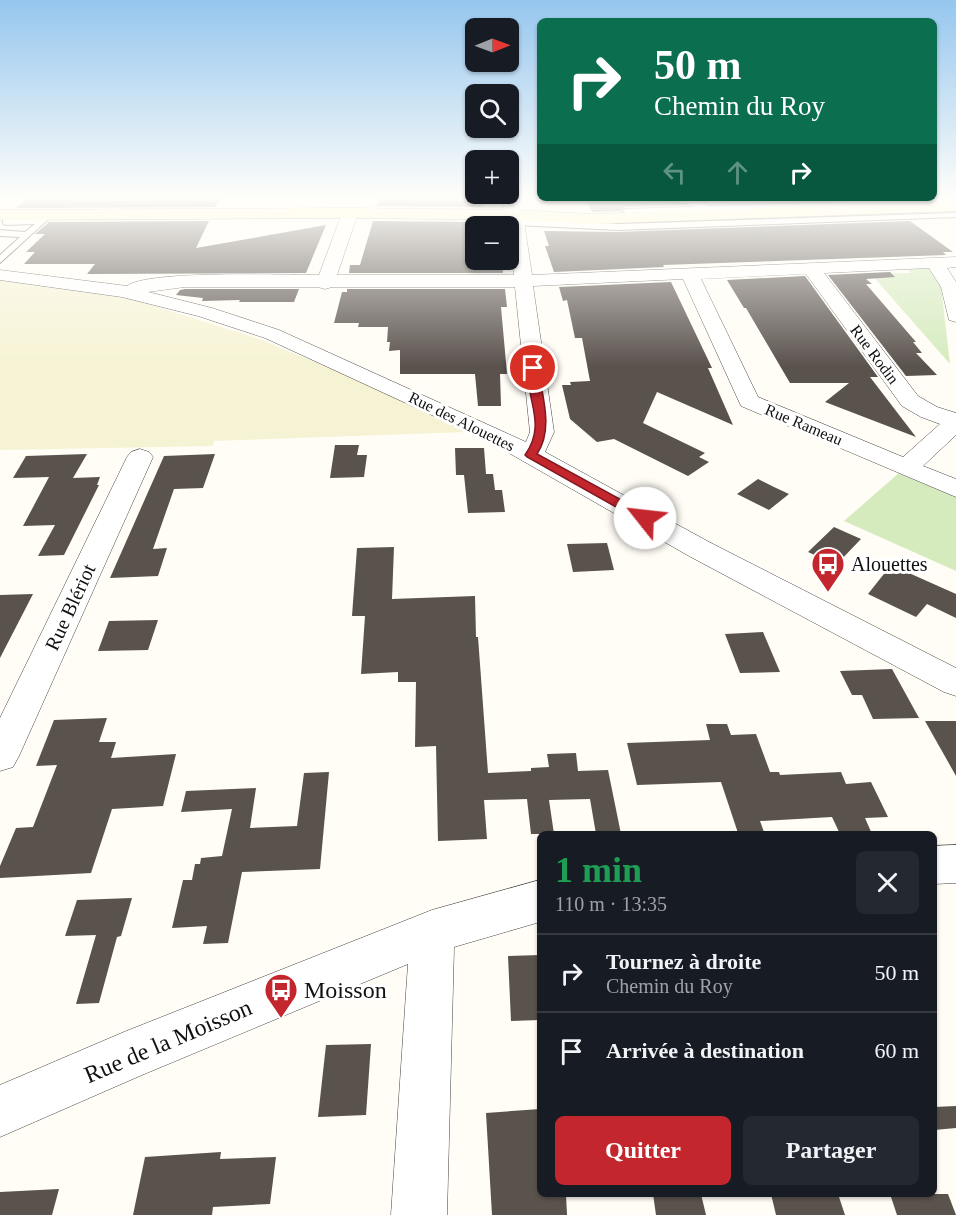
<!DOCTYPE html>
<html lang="fr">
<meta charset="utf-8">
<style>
:root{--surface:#171b24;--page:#242831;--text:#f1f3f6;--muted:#9ea1a6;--line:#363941;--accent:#c4262e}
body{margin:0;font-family:"Times New Roman",serif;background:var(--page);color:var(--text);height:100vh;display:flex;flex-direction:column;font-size:22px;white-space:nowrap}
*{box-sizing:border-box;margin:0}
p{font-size:20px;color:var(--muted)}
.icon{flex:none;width:33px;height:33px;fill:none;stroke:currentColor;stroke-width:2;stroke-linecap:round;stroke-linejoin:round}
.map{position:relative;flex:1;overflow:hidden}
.drawer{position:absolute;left:537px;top:831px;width:400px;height:366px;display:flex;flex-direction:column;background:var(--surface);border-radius:9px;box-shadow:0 2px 4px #0004}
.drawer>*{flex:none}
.guide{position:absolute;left:537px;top:18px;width:400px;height:183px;border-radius:9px;box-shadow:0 2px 4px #0004;background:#0b6e4f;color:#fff;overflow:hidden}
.needle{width:39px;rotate:89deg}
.tools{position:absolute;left:465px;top:18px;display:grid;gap:12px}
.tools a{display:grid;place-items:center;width:54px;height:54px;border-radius:9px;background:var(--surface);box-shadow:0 2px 4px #0004;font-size:30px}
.pin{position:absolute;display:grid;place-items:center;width:51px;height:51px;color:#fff;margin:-26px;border:3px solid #fff;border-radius:50%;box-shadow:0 2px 6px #0007}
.me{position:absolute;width:66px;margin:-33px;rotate:299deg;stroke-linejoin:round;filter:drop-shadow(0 0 4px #0008)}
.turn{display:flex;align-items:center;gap:21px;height:126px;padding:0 18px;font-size:27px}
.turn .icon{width:78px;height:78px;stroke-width:2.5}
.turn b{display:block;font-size:42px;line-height:51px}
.lanes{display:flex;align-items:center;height:57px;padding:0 18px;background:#0003;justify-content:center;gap:30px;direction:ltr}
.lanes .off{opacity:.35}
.round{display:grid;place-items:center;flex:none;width:63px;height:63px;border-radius:9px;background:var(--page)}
.headline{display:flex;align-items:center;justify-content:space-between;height:102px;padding:0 18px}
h1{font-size:36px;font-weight:800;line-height:45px;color:#1e9e55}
.button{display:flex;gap:12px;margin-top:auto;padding:12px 18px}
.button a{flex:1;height:69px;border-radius:9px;background:var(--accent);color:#fff;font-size:24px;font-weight:800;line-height:69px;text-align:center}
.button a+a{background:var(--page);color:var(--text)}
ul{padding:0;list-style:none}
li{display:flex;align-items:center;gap:18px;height:78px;padding:0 18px;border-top:2px solid var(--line)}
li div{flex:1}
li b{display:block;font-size:22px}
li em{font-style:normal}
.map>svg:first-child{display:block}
.farmland{fill:#f6f3d4}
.green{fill:#d5ebbd}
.building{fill:#5a524d}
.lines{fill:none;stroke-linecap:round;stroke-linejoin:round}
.lane-casing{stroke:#444;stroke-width:2}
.street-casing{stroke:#444;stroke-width:1}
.secondary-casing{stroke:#333;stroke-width:1}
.lane{fill:#fff;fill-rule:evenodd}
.street{fill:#fff;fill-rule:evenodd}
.secondary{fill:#fff6b0;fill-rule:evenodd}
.route{fill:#c4262e;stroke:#7f191e;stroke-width:1.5}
.labels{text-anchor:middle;stroke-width:6;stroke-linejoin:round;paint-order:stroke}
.far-street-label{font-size:16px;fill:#111;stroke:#fff}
.poi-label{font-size:20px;fill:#111;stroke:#fff;text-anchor:start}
.street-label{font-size:20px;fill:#111;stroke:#fff}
.near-poi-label{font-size:24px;fill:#111;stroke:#fff;text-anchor:start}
.near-street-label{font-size:24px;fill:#111;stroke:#fff}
</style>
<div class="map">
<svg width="956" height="1215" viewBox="0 0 956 1215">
<rect width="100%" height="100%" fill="#fffdf5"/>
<!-- farmland -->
<path class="farmland" d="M0,279l113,14 146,46 102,42 64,29 42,22 -253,9 -1,5 -213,4z"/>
<!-- green -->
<g class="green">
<path d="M956,209v4l-344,12 -80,-6z"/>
<path d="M906,267h22l13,19 9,78 -79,-90 40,-1z"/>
<path d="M899,473l57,23v75l-112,-50z"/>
</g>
<!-- building -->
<g class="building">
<path d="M136,196h85l-5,11 -200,1 9,-9z"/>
<path d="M379,196l94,1v3l11,-1v8l-107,-1z"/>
<path d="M641,198h43l5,7 -63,2 -6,4 -28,1 -6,-12z"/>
<path d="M209,221l-13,27 130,-23 -20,48 -219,1 8,-10h-71l11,-12h-9l19,-18h-10l14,-12z"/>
<path d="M373,221l112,1v4h-9v34l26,1 1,12h-154l1,-8h10z"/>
<path d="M910,221l43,31h-10l3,3 -283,10 1,2 -110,5 -9,-26h4l-5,-15 74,1z"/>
<path d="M890,272l5,5 -29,2 6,5h-6l50,58h-3l9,11h-6l21,22 -31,1 -78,-101z"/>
<path d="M805,276l73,101h-8l46,60 -91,-35 24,-19h-59l-44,-75h-2l-17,-28z"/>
<path d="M671,282l41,86h-4l25,57 -76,-33 -14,31 62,30 -6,4 10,5 -21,14 -74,-37 -17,3 -27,-23 -8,-34h9l-1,-3 20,-1 -8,-43h-7l-8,-38 -4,1 -4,-14z"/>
<path d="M185,289h114l-5,13h-55l1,-2 -38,1 1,-3 -27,-3 4,-5z"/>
<path d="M347,289h158l2,18h-6l6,67h-7l1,32h-23l-3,-32h-75v-24l-11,1 1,-9h-3l1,-15h-30l1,-4h-25l8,-31h5z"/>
<path d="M335,445h24l-2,10h10l-3,22 -34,1z"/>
<path d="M455,448h29l2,26h7l2,16h7l3,22 -37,1 -4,-38h-8z"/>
<path d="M87,454l-14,24 27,-1 -3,8h2l-35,70 -26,1 17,-31 -32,1 26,-49 -36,1 13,-22z"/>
<path d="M215,454l-12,34 -29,1 -21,60 14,-1 -9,28 -48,2 54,-122z"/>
<path d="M758,479l16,8 15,7 -20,16 -32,-16z"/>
<path d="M834,527l27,12 -25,26 -28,-13z"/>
<path d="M607,543l7,27 -41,2 -6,-28z"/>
<path d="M394,547l-2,52 83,-3 1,41h2l10,136 43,-2v-3l18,-1 -2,-13 29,-1 2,18 30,-1 13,64h-25l-6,-35 -41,1 5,34h-23l-4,-35 -43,1 3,39 -49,2 -2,-95 -21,1 1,-65h-18v-10l-37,2 4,-58h-13l5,-68z"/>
<path d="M891,565l65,29v24l-29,-14 -11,13 -48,-23z"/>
<path d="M33,594l-33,64v-63z"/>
<path d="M158,620l-10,30 -50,1 11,-30z"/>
<path d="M763,632l17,40 -40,1 -15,-39z"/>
<path d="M892,669l27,49 -46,1 -11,-24h-10l-12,-24z"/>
<path d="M107,718l-8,24h17l-5,16 65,-4 -13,52 -51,3 -21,64 -91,5v-12l16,-38 17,-1 24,-62 -21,1 18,-46z"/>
<path d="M925,721h31v55z"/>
<path d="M706,724h21l4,11 25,-1 14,38h9l1,3 61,-3 5,12 25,-2 17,35 -23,1 7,16h-32l-8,-17 -72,4 4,11 -26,1 -17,-51 -84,3 -10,-42 83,-3z"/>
<path d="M329,772l-9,97 -78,3 -14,71 -25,1 4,-18 -35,2 11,-48h9l3,-16h5l1,-6 21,-2 10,-47 -51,3 5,-21 70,-3 -6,40 47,-2 7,-53z"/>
<path d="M132,898l-11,38 -4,1 -18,66 -23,1 20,-69 -31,1 12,-36z"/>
<path d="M540,955v65l-29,1 -3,-65z"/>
<path d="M371,1044l-5,71 -48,2 8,-72z"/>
<path d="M956,1106v22l-22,2v-23z"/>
<path d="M540,1109v85h26l1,21h-75l-6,-102z"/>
<path d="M221,1152l-1,7 56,-2 -6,47 -57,3 -1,8h-79l12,-58z"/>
<path d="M59,1189l-7,26h-52v-23z"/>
<path d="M653,1194h48l5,21h-50z"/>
<path d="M771,1194h67l7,21h-69z"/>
<path d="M890,1194h58l8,21h-59z"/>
</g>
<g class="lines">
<!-- lane casing -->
<g class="lane-casing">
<g id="lane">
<path d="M956,198v4l-330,11 -4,-2 4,-2z"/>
<path d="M47,212l7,2 -54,49v-8l20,-18 -20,-1v-6l25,2 10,-8 -29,1 -3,-1v-4l37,-1z"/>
<path d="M956,213v4l-338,13 -102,-5 -4,-3 4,-3 102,5z"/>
</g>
</g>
<!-- street casing -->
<g class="street-casing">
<g id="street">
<path d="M501,196h14l9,26 8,53 424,-18v10l-9,1 9,14v40l-7,-2 -8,-33 -12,-19 -105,5 94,123 19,11 19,6v22l-33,31 33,13v18l-215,-91 -58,-127 -150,7 21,146 -9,20 164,90 247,126v28l-12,-4 -255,-136 -201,-115 -223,-103 -67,-22 -76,-19 -122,-17v-10l127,16c20,-16 159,-11 192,-11l23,-62 8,-5 8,5 -21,62h177l-6,-53zM806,274l96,132 19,11 19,7 -37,33 -145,-60 -57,-118zM185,287h133l7,2 7,-2h183l15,145 -4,10 -247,-112 -67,-22 -64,-16z"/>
<path d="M686,198h15l16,17 -8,5 -6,-2z"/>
<path d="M140,449l9,3 4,5 -134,299 -6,11 -13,4v-53l127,-261 4,-5z"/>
<path d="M956,845v38l-22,1v-38z"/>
<path d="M540,880v42l-86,25 -7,268h-56l17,-251 -266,111 -142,62v-52l124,-53 308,-122z"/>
</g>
</g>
<!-- secondary casing -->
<g class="secondary-casing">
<path id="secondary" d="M956,201v10l-364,13 -79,-4 -163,-2 -350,2v-10l350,-2 163,2 79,4z"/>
</g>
<!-- lane -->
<use href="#lane" class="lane"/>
<!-- street -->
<use href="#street" class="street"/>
<!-- secondary -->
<use href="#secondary" class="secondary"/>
</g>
<!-- sky -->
<linearGradient id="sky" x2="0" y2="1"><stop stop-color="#95c6ee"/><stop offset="0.54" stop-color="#fffefa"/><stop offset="1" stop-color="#fffefa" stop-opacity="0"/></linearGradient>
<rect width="956" height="366" fill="url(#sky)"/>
<!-- route -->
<path class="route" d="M530,365l8,3c4,27 16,61 -1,86l112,61v6h-8l-114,-64 -2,-2c24,-34 -3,-58 5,-90z"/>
<!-- icons -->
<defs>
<g id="bus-pin" transform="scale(1.725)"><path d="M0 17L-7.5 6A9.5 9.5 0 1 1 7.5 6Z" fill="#c4262e" stroke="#fff"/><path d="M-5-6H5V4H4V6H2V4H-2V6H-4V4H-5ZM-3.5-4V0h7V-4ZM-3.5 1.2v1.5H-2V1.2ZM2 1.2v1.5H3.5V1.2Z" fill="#fff"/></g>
</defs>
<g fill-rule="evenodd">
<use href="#bus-pin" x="828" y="564"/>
<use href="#bus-pin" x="281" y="990"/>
</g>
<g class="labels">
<!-- far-street labels -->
<g class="far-street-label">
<text transform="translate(875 354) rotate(53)" y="6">Rue Rodin</text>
<text transform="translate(462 421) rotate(26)" y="6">Rue des Alouettes</text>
<text transform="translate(804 424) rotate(23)" y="6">Rue Rameau</text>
</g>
<!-- poi labels -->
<g class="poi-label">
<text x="851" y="571">Alouettes</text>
</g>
<!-- street labels -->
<g class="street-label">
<text transform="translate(70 607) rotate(-65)" y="7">Rue Blériot</text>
</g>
<!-- near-poi labels -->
<g class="near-poi-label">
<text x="304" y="998">Moisson</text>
</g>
<!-- near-street labels -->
<g class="near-street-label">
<text transform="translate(168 1041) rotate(-23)" y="8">Rue de la Moisson</text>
</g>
</g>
</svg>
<div class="tools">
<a><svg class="needle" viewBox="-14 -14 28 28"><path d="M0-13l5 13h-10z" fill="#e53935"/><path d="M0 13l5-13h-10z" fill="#9ea1a6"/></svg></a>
<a><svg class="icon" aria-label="search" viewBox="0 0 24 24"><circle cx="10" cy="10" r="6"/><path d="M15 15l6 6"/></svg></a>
<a>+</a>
<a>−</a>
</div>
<div class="pin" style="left:533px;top:368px;background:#d93025"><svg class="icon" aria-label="arrive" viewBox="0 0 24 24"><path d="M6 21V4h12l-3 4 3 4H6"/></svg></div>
<svg class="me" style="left:645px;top:518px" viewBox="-20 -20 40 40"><circle r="19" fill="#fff"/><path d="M0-13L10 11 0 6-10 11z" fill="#c4262e"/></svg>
<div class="guide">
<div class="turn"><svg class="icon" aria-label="right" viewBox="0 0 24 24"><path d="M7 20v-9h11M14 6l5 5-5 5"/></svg><div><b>50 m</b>Chemin du Roy</div></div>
<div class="lanes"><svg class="icon off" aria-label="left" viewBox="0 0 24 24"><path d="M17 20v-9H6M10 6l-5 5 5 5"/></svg><svg class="icon off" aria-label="ahead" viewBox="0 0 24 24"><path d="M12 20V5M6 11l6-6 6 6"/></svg><svg class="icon" aria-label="right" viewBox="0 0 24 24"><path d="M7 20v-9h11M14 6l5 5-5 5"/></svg></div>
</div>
<section class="drawer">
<div class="headline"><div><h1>1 min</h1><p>110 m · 13:35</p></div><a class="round"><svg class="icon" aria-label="close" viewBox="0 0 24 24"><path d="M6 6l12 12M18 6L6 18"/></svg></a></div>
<ul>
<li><svg class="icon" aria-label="right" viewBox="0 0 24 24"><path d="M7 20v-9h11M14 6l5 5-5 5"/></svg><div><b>Tournez à droite</b><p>Chemin du Roy</p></div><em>50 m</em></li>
<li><svg class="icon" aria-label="arrive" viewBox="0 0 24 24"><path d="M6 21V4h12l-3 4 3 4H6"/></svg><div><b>Arrivée à destination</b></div><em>60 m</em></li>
</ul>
<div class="button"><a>Quitter</a><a>Partager</a></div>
</section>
</div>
